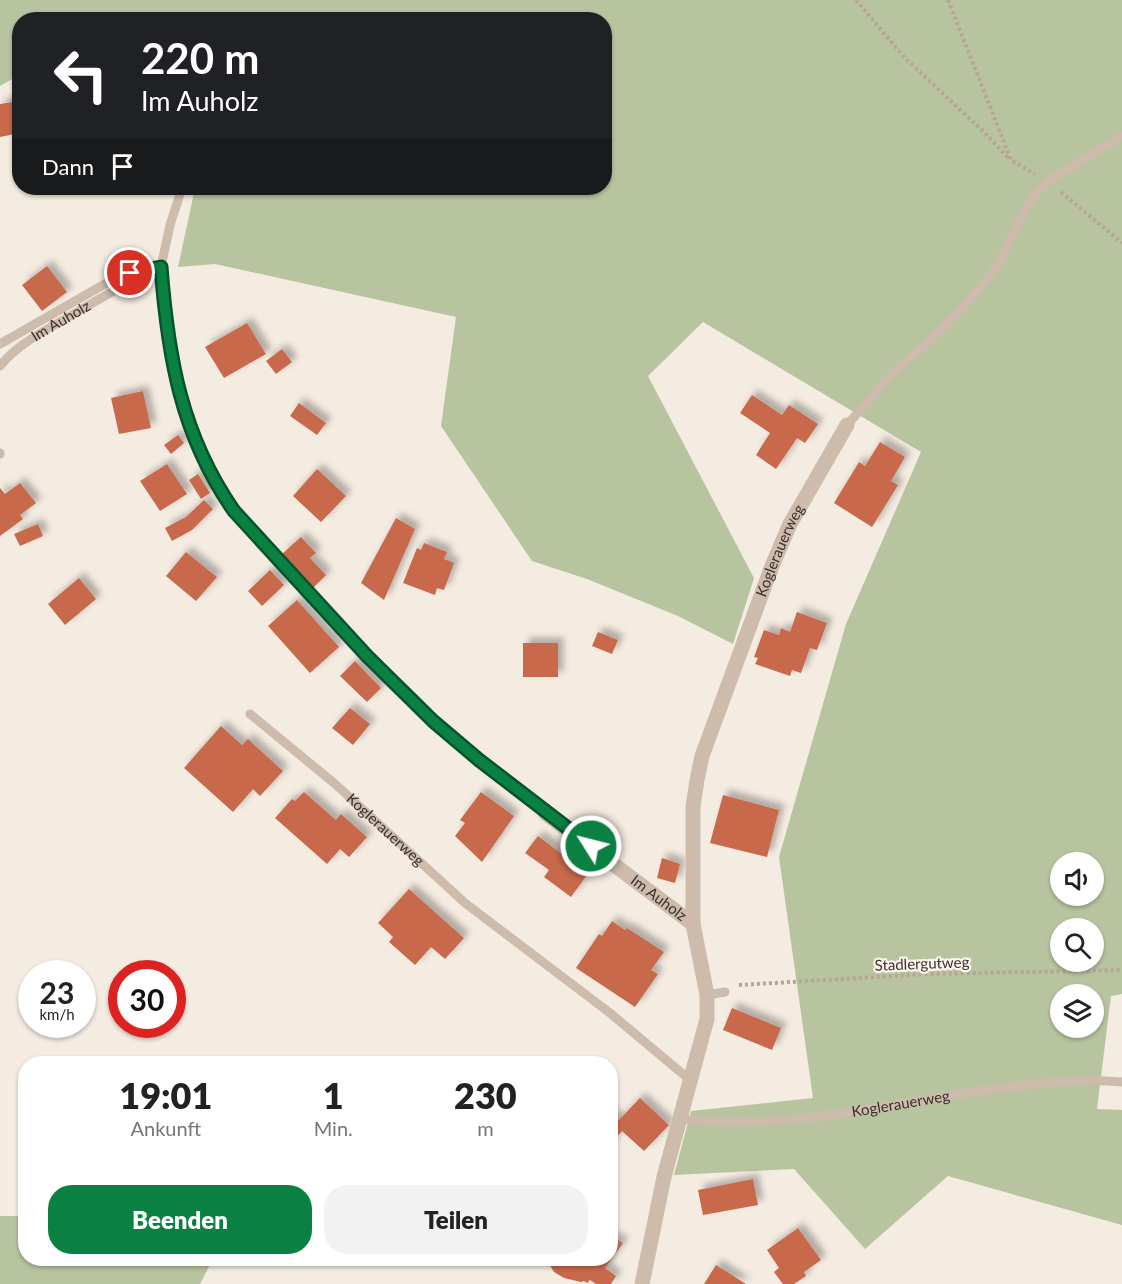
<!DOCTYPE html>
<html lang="de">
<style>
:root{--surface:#fff;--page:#f2f2f2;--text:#222;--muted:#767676;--accent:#0b8043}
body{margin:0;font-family:Lato,sans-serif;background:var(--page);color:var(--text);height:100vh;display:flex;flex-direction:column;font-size:22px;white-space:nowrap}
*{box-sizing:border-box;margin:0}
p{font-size:20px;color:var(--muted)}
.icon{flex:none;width:33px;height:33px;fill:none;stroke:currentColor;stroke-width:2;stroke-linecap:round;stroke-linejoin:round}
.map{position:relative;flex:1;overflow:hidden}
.drawer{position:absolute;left:18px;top:1056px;width:600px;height:210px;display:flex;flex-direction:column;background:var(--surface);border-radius:24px;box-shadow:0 2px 4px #0004}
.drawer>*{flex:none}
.hud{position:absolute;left:12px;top:12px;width:600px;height:183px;border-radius:24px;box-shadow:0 2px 4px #0004;background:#202124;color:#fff;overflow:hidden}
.controls{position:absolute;left:1050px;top:852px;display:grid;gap:12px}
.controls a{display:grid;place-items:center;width:54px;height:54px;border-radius:50%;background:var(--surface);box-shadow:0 2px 4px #0004;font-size:30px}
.speed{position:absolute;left:18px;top:960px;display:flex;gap:12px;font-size:30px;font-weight:700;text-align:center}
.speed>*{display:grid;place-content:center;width:78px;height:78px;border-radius:50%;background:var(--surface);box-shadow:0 2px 4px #0004;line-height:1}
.speed small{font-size:15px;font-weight:400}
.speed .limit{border:9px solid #d22;background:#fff;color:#111}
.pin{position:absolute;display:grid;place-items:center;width:51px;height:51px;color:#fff;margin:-26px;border:3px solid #fff;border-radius:50%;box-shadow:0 2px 6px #0007}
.me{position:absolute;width:66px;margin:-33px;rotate:306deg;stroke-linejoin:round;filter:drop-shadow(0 0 4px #0008)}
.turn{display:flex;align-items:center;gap:21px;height:126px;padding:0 30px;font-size:27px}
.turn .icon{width:78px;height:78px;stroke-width:2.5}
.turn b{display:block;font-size:42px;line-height:51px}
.then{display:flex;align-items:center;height:57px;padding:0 30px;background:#0003;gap:12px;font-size:22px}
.eta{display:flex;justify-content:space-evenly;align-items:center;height:102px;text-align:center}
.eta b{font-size:36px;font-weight:800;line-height:42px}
.cta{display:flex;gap:12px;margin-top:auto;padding:12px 30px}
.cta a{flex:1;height:69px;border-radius:24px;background:var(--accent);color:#fff;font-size:24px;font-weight:800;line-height:69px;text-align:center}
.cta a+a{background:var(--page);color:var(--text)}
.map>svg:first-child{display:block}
.green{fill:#b8c4a0;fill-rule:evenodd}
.building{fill:#c8694b;filter:url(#shadow)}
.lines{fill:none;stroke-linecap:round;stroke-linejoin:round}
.path{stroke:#b9a596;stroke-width:4;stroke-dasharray:3 3;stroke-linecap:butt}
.lane{stroke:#cdbbac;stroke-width:9}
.street{stroke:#cdbbac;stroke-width:15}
.route-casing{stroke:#07532c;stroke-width:15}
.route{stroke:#0b8043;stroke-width:10}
.labels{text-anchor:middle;stroke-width:4.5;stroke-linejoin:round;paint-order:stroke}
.street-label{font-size:15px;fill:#3b302b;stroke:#fbf5ee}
</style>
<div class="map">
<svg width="1122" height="1284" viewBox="0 0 1122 1284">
<defs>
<filter id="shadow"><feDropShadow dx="5.5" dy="-5.5" stdDeviation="3" flood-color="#0004"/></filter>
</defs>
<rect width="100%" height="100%" fill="#f4ebe1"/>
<!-- green -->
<g class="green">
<path d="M0,0h1122v994l-11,2 -14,113 25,1v115l-174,-49 -83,73 -71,-80 -120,6 17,-64 122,-13 -34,-241 67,-233 75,-172 -218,-130 -55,54 106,202 -21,66 -55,-28 -91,-37 -55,-18 -91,-135 15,-109 -241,-53 -37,3 17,-79h409v-168h-584l-1,55 -19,11zM1060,862h34v34h-34zM1060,928h34v34h-34zM1060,994h34v34h-34z"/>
<path d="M0,1216h25l1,42 187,1 -13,25h-200z"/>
</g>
<!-- building -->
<g class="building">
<path d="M20,101v32l-20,4v-33z"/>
<path d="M47,266l20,26 -25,19 -20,-26z"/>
<path d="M247,323l19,31 -42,24 -19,-31z"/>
<path d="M282,349l10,13 -16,12 -10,-13z"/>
<path d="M143,391l8,37 -32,6 -8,-36z"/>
<path d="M752,395l30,20 7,-10 29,19 -13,19 -8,-5 -21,31 -20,-14 14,-22 -30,-20z"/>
<path d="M299,403l27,20 -9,12 -27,-19z"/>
<path d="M178,435l6,8 -13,11 -7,-9z"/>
<path d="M880,442l25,15 -14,24 7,4 -26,42 -38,-24 25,-41 6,4z"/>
<path d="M167,464l20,30 -27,17 -20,-30z"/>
<path d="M317,469l29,27 -25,26 -28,-26z"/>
<path d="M198,474l12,19 -9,6 -12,-19z"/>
<path d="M20,483l16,20 -16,12 3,4 -23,17v-48l5,6z"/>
<path d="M204,500l9,9 -21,21 -20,11 -7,-13 21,-11z"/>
<path d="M396,518l19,11 -31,71 -23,-17z"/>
<path d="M38,524l5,12 -23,10 -6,-12z"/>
<path d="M301,537l15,16 -6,5 16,17 -13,13 -31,-34z"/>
<path d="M424,543l23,9 -3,7 10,4 -10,27 -7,-2 -2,7 -32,-12 14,-35 4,2z"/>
<path d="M186,552l31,25 -21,24 -30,-25z"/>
<path d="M270,570l14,15 -22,21 -14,-15z"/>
<path d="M79,578l17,21 -31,26 -17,-21z"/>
<path d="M297,600l42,47 -29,26 -42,-47z"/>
<path d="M797,612l30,11 -10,27 -7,-2 -9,25 -9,-3 -2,6 -35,-12 3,-6 -4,-1 10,-27 15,5 2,-7 9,4z"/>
<path d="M598,632l20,8 -6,14 -20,-8z"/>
<rect x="523" y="643" width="35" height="34"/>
<path d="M355,661l26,27 -14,14 -27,-26z"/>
<path d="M350,708l20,16 -17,21 -21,-17z"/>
<path d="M221,726l21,19 6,-6 35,32 -23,25 -7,-7 -20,23 -49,-44z"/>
<path d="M304,792l32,28 5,-6 26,23 -18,20 -9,-8 -13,15 -52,-46 17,-19 3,2z"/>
<path d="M481,792l33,24 -32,46 -27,-26 10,-13 -5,-3z"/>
<path d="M723,795l56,15 -12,47 -57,-14z"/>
<path d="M538,836l24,18 1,-2 9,7 8,-11 14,11 -7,11 2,2 -18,25 -27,-20 5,-7 -24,-17z"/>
<path d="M662,858l18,6 -5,19 -18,-5z"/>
<path d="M409,889l55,49 -19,21 -14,-12 -16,18 -26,-23 4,-5 -15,-14z"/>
<path d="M612,921l13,9 2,-2 37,24 -13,18 7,4 -23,33 -59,-39 23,-34 3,2z"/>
<path d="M732,1008l49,20 -9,22 -49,-20z"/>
<path d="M640,1098l29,27 -25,26 -22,-20 -12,13v-32l9,8z"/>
<path d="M753,1179l5,26 -55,10 -5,-25z"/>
<path d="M798,1228l23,32 -17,12 2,4 -12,8h-11l-9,-12 5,-4 -12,-18z"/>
<path d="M610,1235l13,8 -18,25 11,8 -5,8h-15l-6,-4 -3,3 -3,-2 -3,1 -17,-4 -10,-6 -5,-8 -1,-6h62z"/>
<path d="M716,1265l30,19h-42z"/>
</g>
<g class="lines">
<!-- path -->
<g class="path">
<path d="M856,0l49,58 80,75 24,26"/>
<path d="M948,0l63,160 24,14"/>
<path d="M1061,192l61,51"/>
<path d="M739,985l190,-11 193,-4"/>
</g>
<!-- lane -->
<g class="lane">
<path d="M182,188l-12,37 -9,42 4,54 17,82 9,28 29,61 14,19 37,42 124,132 38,36 112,92"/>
<path d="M0,344l110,-63 36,-12"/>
<path id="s1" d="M0,366c18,-23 50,-38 75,-53 28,-16 56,-33 86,-46"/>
<path d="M847,425l45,-51 53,-48 42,-46 12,-17 25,-51 13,-20 11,-11 74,-45"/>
<path d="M0,453v1"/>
<path id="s2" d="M250,714l84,69 131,120 145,110 80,67"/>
<path d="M707,995l18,-3"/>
<path id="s3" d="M680,1119c103,12 204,-14 306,-29 45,-6 91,-12 136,-8"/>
</g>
<!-- street -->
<g class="street">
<path id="s4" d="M545,813l148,111"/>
<path id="s5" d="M642,1284l22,-107 43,-158v-24l-14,-71v-117l4,-27 5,-24 70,-190 18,-42 57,-99"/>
</g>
</g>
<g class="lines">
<!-- route casing -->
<g class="route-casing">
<path id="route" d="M130,273l31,-6c7,90 20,168 73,244l133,145 66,65 46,39 112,86"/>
</g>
<!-- route -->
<use href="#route" class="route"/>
</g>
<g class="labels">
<!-- street labels -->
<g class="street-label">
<text dy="5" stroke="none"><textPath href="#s1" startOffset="76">Im Auholz</textPath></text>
<text dy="5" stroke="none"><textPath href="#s5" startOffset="758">Koglerauerweg</textPath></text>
<text dy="5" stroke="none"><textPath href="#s2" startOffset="178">Koglerauerweg</textPath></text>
<text dy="5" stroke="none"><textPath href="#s4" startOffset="142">Im Auholz</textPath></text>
<text transform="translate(922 964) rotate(-2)" y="5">Stadlergutweg</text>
<text dy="5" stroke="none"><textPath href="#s3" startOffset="222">Koglerauerweg</textPath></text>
</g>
</g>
</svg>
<div class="controls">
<a><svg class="icon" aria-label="sound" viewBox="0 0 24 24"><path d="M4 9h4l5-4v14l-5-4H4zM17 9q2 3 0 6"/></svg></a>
<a><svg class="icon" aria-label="search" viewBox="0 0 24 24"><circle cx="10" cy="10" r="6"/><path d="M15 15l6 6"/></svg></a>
<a><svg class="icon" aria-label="layers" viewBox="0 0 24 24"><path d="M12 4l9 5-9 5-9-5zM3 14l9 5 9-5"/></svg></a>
</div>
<div class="speed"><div>23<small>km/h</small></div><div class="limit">30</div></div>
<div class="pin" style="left:130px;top:273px;background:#d93025"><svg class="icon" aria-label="arrive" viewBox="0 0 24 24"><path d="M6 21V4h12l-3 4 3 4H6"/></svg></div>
<svg class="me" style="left:591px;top:846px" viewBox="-20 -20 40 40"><circle r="17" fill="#0b8043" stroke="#fff" stroke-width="3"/><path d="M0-11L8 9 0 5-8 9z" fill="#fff"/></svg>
<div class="hud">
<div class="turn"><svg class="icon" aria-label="left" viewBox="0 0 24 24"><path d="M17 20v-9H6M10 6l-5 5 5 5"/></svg><div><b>220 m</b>Im Auholz</div></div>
<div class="then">Dann<svg class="icon" aria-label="arrive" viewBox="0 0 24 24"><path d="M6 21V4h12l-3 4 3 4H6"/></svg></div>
</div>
<section class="drawer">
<div class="eta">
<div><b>19:01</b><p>Ankunft</p></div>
<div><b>1</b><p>Min.</p></div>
<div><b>230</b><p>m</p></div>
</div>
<div class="cta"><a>Beenden</a><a>Teilen</a></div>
</section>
</div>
